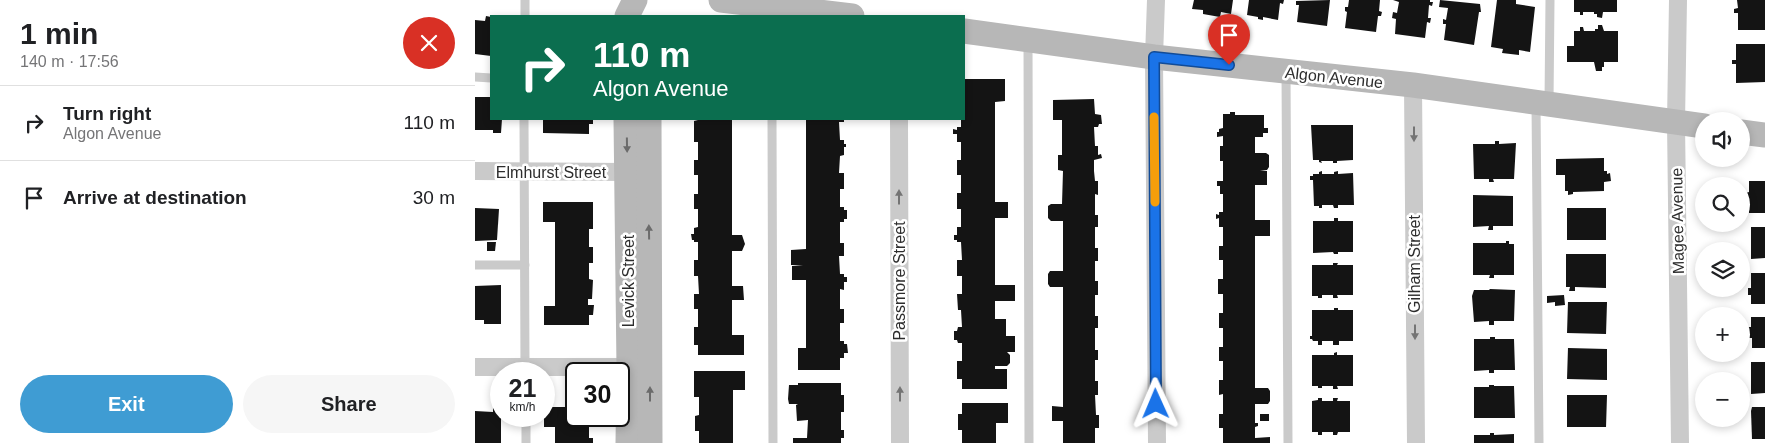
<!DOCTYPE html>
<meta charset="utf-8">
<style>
:root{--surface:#fff;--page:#f6f6f6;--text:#202124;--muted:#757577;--line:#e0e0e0;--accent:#3f9cd3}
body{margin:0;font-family:Arial,sans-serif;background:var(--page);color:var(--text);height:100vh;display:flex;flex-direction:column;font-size:19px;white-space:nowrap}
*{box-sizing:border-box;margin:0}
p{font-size:16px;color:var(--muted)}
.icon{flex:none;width:28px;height:28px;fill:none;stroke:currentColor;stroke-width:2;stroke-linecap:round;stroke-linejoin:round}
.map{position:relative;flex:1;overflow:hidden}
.side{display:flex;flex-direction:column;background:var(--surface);width:475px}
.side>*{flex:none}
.top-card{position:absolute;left:15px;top:15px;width:475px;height:105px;border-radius:0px;box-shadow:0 2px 8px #0003;background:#0b6e4f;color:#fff;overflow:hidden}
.tools{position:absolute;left:1220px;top:112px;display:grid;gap:10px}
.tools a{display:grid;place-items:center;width:55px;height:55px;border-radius:50%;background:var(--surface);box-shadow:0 2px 8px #0003;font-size:25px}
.speed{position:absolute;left:15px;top:362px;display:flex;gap:10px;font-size:25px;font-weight:700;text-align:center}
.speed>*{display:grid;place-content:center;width:65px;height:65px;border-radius:50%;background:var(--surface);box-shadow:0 2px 8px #0003;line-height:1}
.speed small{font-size:12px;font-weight:400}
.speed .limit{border:2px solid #111;border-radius:8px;background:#fff;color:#111}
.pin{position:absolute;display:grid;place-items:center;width:42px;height:42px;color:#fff;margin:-51px -21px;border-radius:50% 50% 50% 0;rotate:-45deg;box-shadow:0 0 5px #0007}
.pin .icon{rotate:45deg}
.me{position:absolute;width:55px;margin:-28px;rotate:359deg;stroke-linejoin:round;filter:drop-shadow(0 0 4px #0008)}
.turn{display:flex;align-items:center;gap:18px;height:105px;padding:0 20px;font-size:22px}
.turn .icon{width:65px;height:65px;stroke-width:2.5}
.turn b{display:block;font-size:35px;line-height:42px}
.round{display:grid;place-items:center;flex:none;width:52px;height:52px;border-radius:26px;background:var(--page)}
.summary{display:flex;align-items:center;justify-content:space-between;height:85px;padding:0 20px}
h1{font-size:30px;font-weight:600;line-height:38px}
.primary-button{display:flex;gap:10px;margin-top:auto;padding:10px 20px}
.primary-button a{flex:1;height:58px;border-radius:30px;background:var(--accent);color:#fff;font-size:20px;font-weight:600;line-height:58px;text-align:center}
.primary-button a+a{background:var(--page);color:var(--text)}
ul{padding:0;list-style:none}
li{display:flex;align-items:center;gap:15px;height:75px;padding:0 20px;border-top:1px solid var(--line)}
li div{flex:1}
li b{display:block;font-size:19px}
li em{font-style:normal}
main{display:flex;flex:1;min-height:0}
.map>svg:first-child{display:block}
.building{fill:#141414}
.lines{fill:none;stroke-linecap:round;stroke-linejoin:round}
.lane{stroke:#cacaca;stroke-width:9}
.street{stroke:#cacaca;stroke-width:18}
.secondary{stroke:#b7b7b7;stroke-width:25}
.oneway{fill:#747474}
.oneway2{fill:#6b6b6b}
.route-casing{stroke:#114b97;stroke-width:12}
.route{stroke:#1a73e8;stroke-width:9}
.slow{stroke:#f59e0b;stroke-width:9}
.labels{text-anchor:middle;stroke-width:5;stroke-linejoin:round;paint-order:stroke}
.street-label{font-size:16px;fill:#2d2d2d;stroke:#fff}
</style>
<main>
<section class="side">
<div class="summary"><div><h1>1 min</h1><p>140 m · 17:56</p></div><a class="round" style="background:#d93025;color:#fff"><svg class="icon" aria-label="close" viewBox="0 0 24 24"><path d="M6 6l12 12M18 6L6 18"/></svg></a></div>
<ul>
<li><svg class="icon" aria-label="right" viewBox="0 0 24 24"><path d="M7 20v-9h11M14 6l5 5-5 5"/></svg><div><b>Turn right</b><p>Algon Avenue</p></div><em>110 m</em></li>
<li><svg class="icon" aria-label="arrive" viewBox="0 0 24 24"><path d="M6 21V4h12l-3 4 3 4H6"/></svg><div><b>Arrive at destination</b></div><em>30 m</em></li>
</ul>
<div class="primary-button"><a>Exit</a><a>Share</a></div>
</section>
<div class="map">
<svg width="1290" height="443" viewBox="0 0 1290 443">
<rect width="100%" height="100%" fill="#fff"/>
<!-- building -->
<g class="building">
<path d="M719,0h39l-2,14 -10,-2 -1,5 -17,-3v-4l-11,-1z"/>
<path d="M774,0h35l-1,4 -3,-1 -2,17 -15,-3v3l-5,-1v-2l-11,-2z"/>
<path d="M855,0l-3,26 -30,-4 2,-17h-3v-4z"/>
<path d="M874,0h31l-1,11 3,1 -1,4h-3l-2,16 -31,-4 2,-16 -2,-1v-4h3z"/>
<path d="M918,0h37v2h3l-1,4 -3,-1 -1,13h3l-1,5 -3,-1 -2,16 -30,-4 1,-15 -4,-1 1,-6 4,1 2,-11z"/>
<path d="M965,0l40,4 1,8h-2l-5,33 -30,-5 2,-16h-3v-5l3,1 2,-12 -9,-1z"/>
<path d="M1022,0h19v4l19,3 -5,45 -11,-2v5l-17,-2 1,-4 -12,-2z"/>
<path d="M1099,0h43v12h-14l-1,6 -5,-1v-3h-3v-2h-11v3h-3v-3h-6z"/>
<path d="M1262,0h28v30h-27v-17h-4v-4l4,-1z"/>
<path d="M11,16l5,1v39l-16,-2v-34l10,1z"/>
<path d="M1123,25h4l2,6h14v31h-14v5h-2v4h-6l-2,-9h-27v-16h7v-15h6v-4h3l1,4h11v-2h3z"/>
<path d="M1261,44h29v38l-29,1v-19h-4v-4h4z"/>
<path d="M489,79h41v22l-10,1v100h13v16h-13v67h20v16h-20v18h11v17h9v16h-8l3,3v8l-3,3h-12v3h12v20h-45v-10h-5v-18h5v-18h-4l-1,-3h-3v-9h3l1,-4h4l-1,-17h-3l-1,-16h5v-18h-5v-16h5l-1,-18h-4v-2h-3v-5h3v-8h4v-18h-4v-16h4v-18h-4v-15h4v-18h-4v-8h-4v-5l4,1v-3h4v-8h3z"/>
<path d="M0,97h16v22h11l-1,14h-8v-3h-18z"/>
<path d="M619,99l1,15 6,1 1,9h-3l-1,3h-4l1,19h3v9l3,-1 1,4 -8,2v11l1,10h3v14l-3,-1v21h3v12h-3v21h3v13h-3v20h3v14h-3v21h3v12h-3v22h3v10h-3v21h3v14h-3l1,20h3v13h-4v15h-32v-22h-11v-15l11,1v-120h-13l-2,-3v-10l2,-3h13v-50h-12l-3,-3v-12l3,-2h11l1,-33 -5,-1v-15h4v-35h-9v-20z"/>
<path d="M755,112h5v3h29v13h4v5h-5v4h-8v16h11l3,2v12l-2,3h-7l7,1v14h-12v35h15v16h-15v152h13l2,3v10l-2,3h-13v19h3v3l-3,1v11l15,-1v6h-47v-15h-4v-14h4v-20l-4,1v-15h4v-19h-4v-14h4v-19h-4v-15h4v-19h-5v-15h5v-19h-4v-14h4v-19h-4v-9l-3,1v-5l3,1v-3h4v-18h-3v-8h-3v-5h6v-20h-3v-15h3v-10l-6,1v-5h2v-3l4,-1v-14h7z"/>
<path d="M68,119h50v5h-4v10l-46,-1z"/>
<path d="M223,119h34v116h10l3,9 -3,7h-10v35h11l1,14h-12v35h12v20h-46v-10h-4v-18h4v-18h-4v-15h5l-1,-18h-4v-16h4v-18h-4v-2h-2l-1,-6h3v-6l4,-1v-18h-4v-15h4v-19h-4v-15h4v-18h-4v-21l4,-1z"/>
<path d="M331,119h38v3h-5l1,18h4v4h2v3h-2v8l-4,1 -1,17h5v16h-4v18h4v3h3v9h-3v3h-4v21h4v13h-5l1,18h4v3h3v5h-3v8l-4,-1v20h4v14h-4v18h4v3h3l1,9h-4v5h-4v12h-42v-22h8v-68h-14v-14l11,-1h-12v-15l15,-1z"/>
<path d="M836,125h42v35l-16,1v2h-4v-2h-12l1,2 -3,-1v-2h-6z"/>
<path d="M1020,141h4v3l17,-1 -2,36h-21l1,3h-5v-3h-15l-1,-35h22z"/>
<path d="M1129,158v13h3v3l3,-1 1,8 -7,1v9l-31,1v2l-5,1v-4h-3v-16h-9v-16z"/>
<path d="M847,171v3h12v-2l4,-1v3l15,-1 1,32h-16v3h-4l-1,-3h-11v3h-3v-2h-5l-1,-26h-3v-4h3v-2h6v-2z"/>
<path d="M1274,181h16v32h-16v-9h-3v-11l3,-1z"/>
<path d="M998,195l40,1v30h-20v4h-5l1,-4 -16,1z"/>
<path d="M68,202h50v27h-4v18h4v16h-4v16l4,1 -1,19h-4v6h6l-1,10h-4v10h-45v-19h11v-84h-12z"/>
<path d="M0,208l24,1 -2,31 -22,1z"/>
<rect x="1092" y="208" width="39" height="32"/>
<path d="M859,218h4v3h15v31h-15v2h-4l-1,-2 -20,1v-32h21z"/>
<path d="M1276,227h14v31l-14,1z"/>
<path d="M1031,241h3v3h5v31h-20v3h-5l1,-3h-17v-32h33z"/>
<path d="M12,242h9l-1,9h-8z"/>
<path d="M1091,254h40v34l-31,-1v4h-6l1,-4h-4z"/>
<path d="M858,263h5l-1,2h16v30h-16l1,3h-5v-3h-11v3h-4v-2h-6v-31h21z"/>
<path d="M1276,273h14v31h-14v-9h-3v-7h3z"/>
<path d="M26,285v39h-17v-4h-9v-34z"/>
<path d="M1015,289l25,1 -1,31h-20v4h-5v-4l-15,1 -2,-26 2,-6h15z"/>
<path d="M1089,295l1,10 -10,1v-4l-8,1v-7z"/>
<path d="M1093,302h39l-1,32 -39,-1z"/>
<path d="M859,308h4v2h15v31h-14v4h-6v-4h-11v4h-4v-4h-5l-1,-2h-2v-3h2v-26h22z"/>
<path d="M1276,317h14v31h-13v-10h-5v-11h4z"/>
<path d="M1015,337h5v2h19l1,31h-21v3h-5v-3l-15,1v-32h16z"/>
<path d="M1093,348l39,1v31l-40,-1z"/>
<path d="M862,352v3h16v31h-16l1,3h-5v-3h-11v2h-4v-2h-6v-31h22v-2z"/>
<path d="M1276,362h14v31l-14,1z"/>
<path d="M219,371h51v19h-12v53h-34v-12h-4v-15l4,-1v-18h-5z"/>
<path d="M323,383h43v12h3v17h-3v18h3v8h-3v5h-48v-5h14l1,-18 -11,1 -1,-16 2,-1h-9l-1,-5 1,-14h9z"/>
<path d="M1014,385h5v1h20l1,32h-41v-31h15z"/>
<path d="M1092,395h40l-1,32h-39z"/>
<path d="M843,398h4v3h11v-3h5l-1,3h13v31h-12l-1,3h-4v-3h-11v3h-4v-3h-6v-31l6,-1z"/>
<path d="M92,403h5v5h4v8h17l1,11h-5v11h4v5h-38v-16h-11v-20h23z"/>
<path d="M487,403h46v20h-12v20h-34v-13h-4v-16h4z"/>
<path d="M1277,407h13v32h-13l-1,-28z"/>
<path d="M18,408h8v35h-26v-32l18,1z"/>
<rect x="785" y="414" width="9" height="7"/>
<path d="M1015,433h4v2l20,-1v9h-40v-8h16z"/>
</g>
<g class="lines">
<!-- lane -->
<g class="lane">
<path d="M50,16v-16"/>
<path d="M553,41l1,402"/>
<path d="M811,72l2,371"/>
<path d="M0,77l16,1"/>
<path d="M1074,102l1,-102"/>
<path d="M1061,104l3,339"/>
<path d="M49,119l1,250"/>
<path d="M297,119l1,324"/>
<path d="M0,265h50"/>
<path d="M51,416v27"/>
</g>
<!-- street -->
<g class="street">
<path d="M681,0l-2,57 3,386"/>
<path d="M1203,0l-2,122 4,321"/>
<path d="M938,85l3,358"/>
<path d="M424,119l1,324"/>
<path d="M0,171l152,1"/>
<path d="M0,367h164"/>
</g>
<!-- secondary -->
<g class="secondary">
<path d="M246,0l131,16"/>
<path d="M152,16l8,-16"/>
<path d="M489,31l190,26 259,28 291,41"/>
<path d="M151,119l3,248 -1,76"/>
<path d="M174,119l1,324"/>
<path d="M1266,132l24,3"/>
</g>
</g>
<!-- one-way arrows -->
<defs><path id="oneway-solid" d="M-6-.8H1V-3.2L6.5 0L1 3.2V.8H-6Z" transform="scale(1.25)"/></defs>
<g class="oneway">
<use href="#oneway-solid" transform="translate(939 134) rotate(90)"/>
<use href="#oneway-solid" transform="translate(424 197) rotate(-90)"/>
<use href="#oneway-solid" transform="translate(940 332) rotate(90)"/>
<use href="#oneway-solid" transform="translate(425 394) rotate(-90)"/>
</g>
<g class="oneway2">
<use href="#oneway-solid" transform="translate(152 145) rotate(89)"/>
<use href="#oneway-solid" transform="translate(174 232) rotate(-91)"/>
<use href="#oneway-solid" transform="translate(175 394) rotate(-90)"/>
</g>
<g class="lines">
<!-- route casing -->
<g class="route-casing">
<path id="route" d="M681,404l-2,-347 75,8"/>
</g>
<!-- route -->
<use href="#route" class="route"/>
<!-- slow -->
<path class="slow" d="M679,117l1,85"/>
</g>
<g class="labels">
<!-- street labels -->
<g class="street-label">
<text transform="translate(859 77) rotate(6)" y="6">Algon Avenue</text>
<text x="76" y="178">Elmhurst Street</text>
<text transform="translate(1202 221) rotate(-91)" y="6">Magee Avenue</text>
<text transform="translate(939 264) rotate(-90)" y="6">Gilham Street</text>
<text transform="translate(153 281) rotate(-90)" y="6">Levick Street</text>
<text transform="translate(424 281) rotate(-90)" y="6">Passmore Street</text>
</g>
</g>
</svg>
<div class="tools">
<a><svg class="icon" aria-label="sound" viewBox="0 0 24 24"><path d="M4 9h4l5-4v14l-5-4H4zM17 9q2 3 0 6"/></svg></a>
<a><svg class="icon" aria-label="search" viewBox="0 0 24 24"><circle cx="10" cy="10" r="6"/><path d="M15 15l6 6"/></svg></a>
<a><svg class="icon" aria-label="layers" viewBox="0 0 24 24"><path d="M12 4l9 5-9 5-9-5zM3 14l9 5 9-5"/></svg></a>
<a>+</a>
<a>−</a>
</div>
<div class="speed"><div>21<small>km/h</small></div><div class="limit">30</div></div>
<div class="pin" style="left:754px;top:65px;background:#d93025"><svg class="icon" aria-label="arrive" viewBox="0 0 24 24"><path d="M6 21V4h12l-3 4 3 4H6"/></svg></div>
<svg class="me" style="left:681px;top:404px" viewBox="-20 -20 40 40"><path d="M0-17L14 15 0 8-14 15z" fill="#1a73e8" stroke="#fff" stroke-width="4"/></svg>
<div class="top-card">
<div class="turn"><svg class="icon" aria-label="right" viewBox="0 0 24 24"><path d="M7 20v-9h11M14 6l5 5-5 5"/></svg><div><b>110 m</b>Algon Avenue</div></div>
</div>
</div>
</main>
